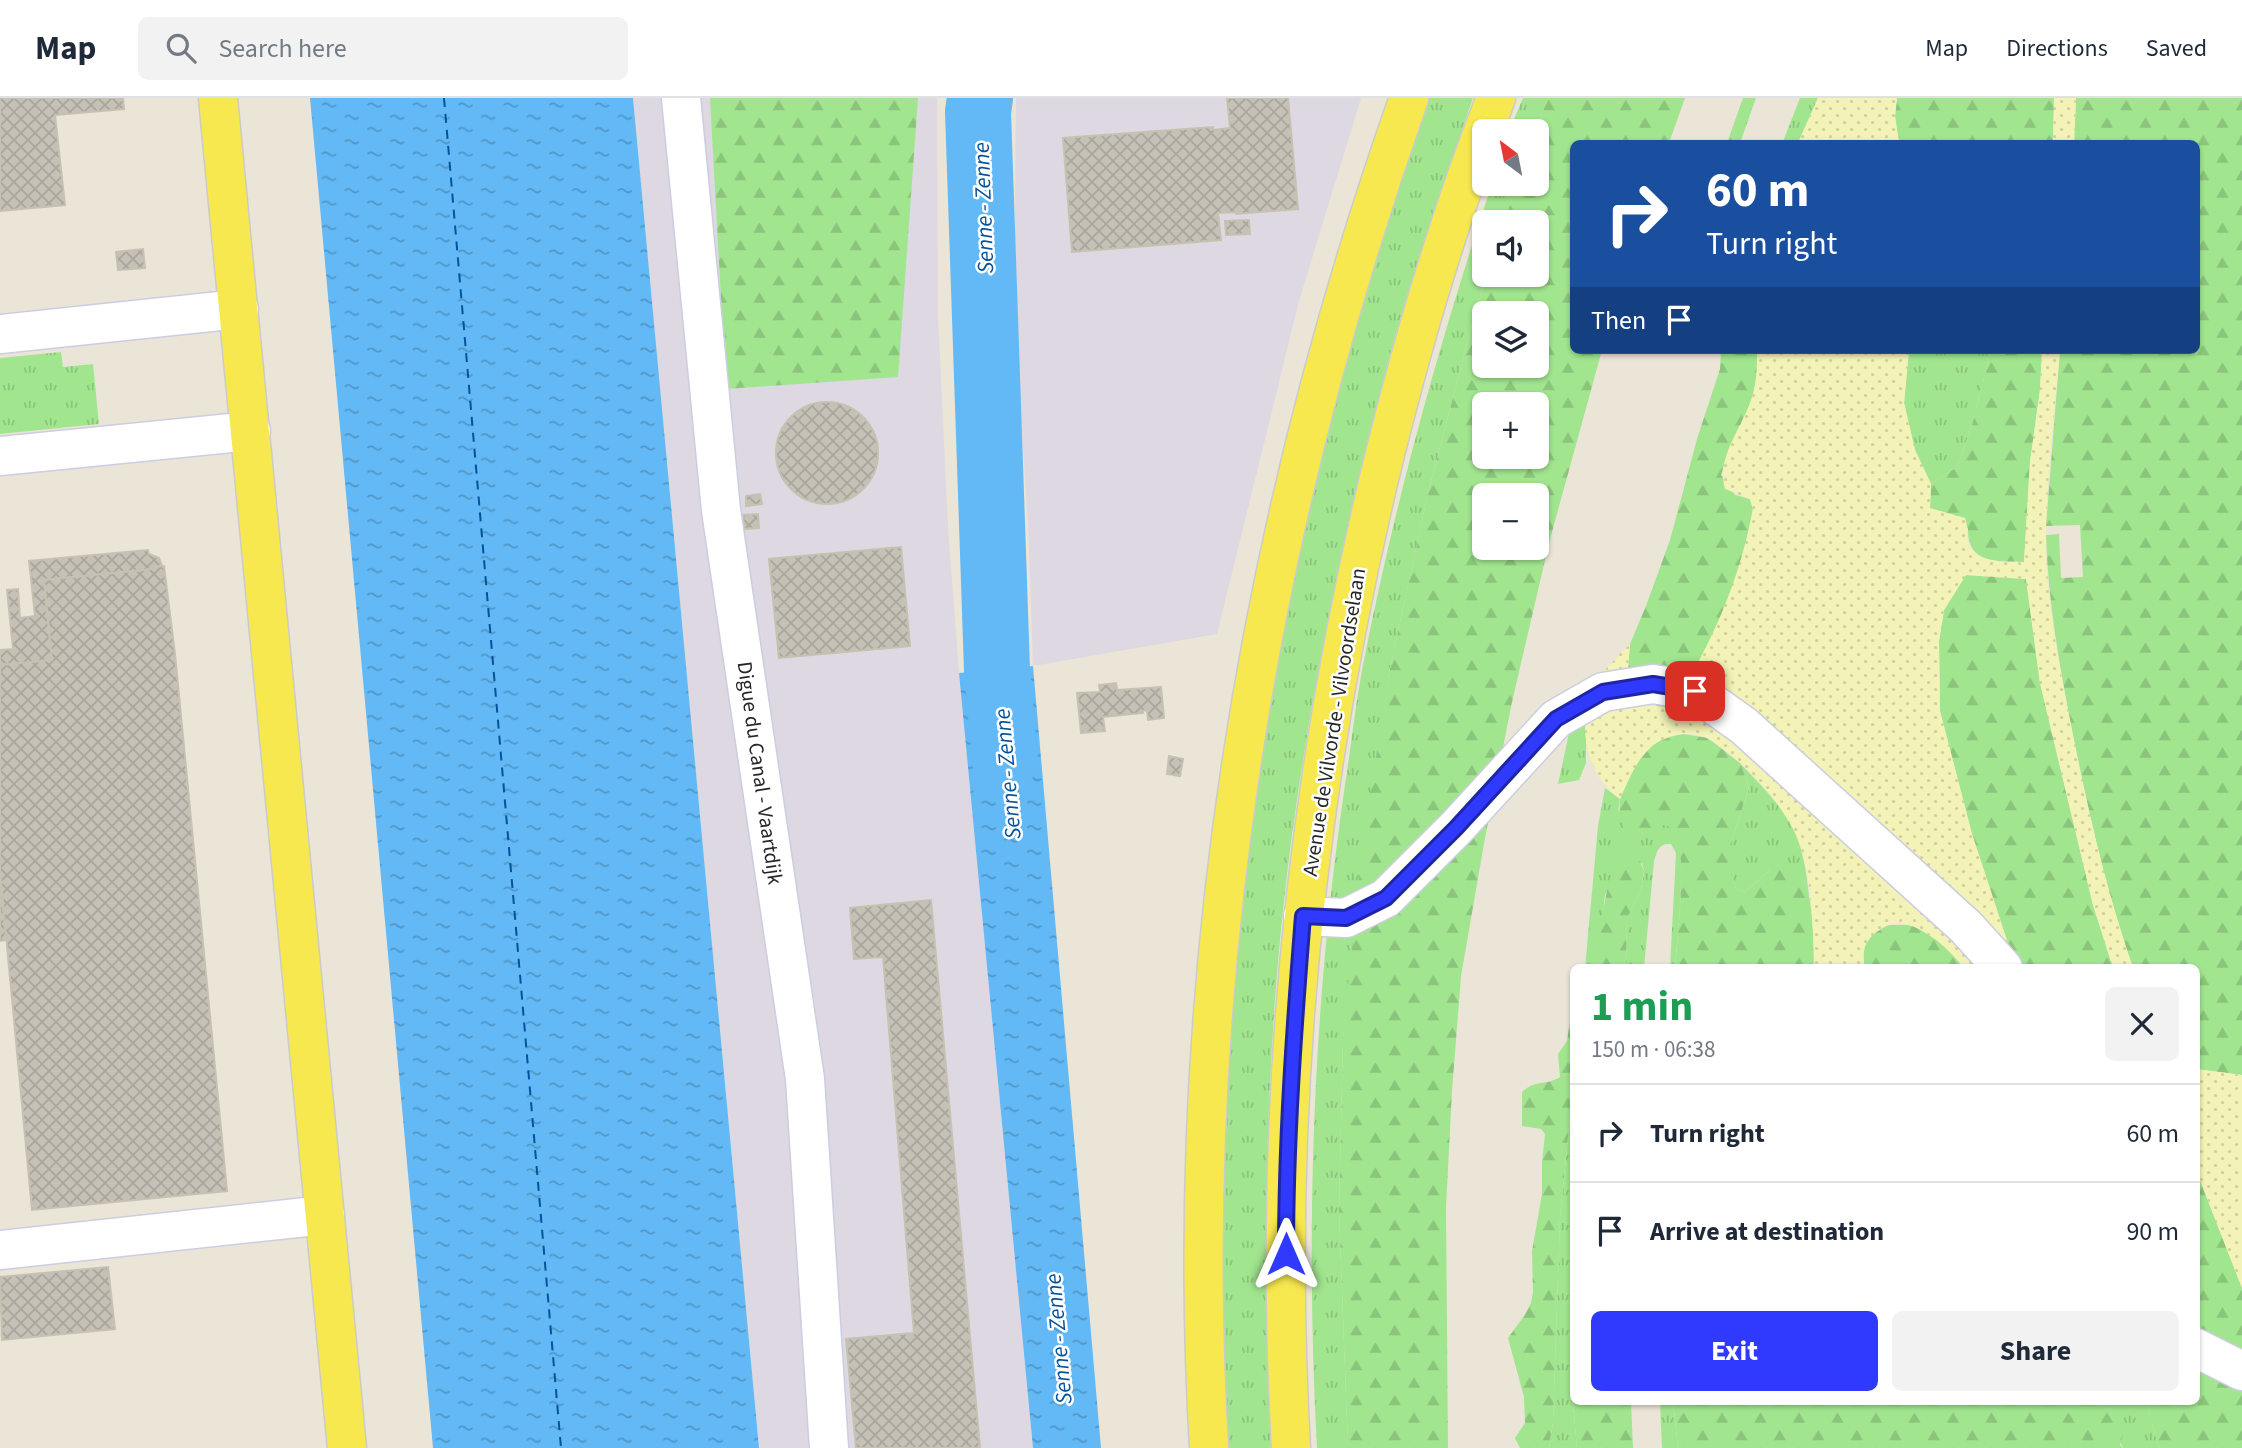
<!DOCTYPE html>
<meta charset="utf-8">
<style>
:root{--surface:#fff;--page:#f2f2f3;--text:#1f2937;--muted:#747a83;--line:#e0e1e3;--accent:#303aff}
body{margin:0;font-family:"Source Sans 3",sans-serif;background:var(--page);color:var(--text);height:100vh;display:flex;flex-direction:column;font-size:26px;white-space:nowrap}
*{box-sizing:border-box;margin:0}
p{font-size:23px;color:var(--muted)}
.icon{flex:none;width:38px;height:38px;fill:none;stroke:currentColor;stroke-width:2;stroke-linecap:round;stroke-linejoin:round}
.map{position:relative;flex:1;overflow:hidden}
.panel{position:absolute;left:1570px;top:866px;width:630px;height:441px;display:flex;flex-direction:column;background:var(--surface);border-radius:10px;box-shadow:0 2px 5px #0004}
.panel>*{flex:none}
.guide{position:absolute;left:1570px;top:42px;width:630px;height:214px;border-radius:10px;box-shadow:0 2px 5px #0004;background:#1a4fa0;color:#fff;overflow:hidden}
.needle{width:46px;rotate:328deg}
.fabs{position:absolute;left:1472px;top:21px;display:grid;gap:14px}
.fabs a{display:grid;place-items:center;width:77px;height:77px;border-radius:10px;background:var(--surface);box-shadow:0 2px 5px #0004;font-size:35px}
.pin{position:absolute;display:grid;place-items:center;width:60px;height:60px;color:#fff;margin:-30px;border-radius:14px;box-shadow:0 4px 10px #0006}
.me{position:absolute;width:77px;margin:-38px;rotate:0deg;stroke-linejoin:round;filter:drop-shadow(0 0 5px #0008)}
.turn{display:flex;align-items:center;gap:24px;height:147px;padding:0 21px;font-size:32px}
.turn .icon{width:91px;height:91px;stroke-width:2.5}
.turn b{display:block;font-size:49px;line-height:60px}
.then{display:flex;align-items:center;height:66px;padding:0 21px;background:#0003;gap:14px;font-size:26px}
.round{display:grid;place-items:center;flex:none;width:74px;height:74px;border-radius:10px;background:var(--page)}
.overview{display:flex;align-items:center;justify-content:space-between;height:119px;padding:0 21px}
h1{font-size:42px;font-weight:700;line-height:52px;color:#1e9e55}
.primary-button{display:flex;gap:14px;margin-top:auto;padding:14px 21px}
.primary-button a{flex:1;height:80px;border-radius:10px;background:var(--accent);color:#fff;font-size:28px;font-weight:700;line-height:80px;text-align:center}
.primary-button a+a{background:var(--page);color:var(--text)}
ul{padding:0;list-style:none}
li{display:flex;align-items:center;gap:21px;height:98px;padding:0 21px;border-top:2px solid var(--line)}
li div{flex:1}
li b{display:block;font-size:26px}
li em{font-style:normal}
header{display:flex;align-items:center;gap:42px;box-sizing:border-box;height:98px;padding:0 35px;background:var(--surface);border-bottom:2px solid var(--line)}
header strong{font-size:33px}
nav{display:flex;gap:38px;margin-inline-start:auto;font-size:24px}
.search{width:490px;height:63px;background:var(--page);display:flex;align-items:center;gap:18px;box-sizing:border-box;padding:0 24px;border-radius:10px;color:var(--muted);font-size:26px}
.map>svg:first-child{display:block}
.industrial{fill:#ddd8e2}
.grass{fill:url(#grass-tufts)}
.forest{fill:url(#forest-firs);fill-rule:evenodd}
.sand{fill:url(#sand-dots)}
.water{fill:url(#water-ripples)}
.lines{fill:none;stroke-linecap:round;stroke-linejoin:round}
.river{stroke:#62b9f5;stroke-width:66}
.ferry{stroke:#06539c;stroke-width:2;stroke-dasharray:9 7;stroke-linecap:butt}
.building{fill:url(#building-cross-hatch);stroke:#c6c1b1;stroke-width:2}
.minor-casing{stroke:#cccde1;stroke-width:41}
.major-casing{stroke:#cbcbcb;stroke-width:41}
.minor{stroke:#fff;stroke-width:38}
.major{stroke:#f8e84f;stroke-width:38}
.route-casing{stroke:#1f26a6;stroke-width:18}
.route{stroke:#303aff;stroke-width:12}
.labels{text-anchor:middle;stroke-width:5;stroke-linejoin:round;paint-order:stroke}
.street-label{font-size:21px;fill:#272727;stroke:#fff}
.water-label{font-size:23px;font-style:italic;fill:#06539c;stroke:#fff}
</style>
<header>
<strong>Map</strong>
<div class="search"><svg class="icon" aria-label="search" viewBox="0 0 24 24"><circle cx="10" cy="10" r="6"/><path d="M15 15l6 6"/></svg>Search here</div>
<nav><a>Map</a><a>Directions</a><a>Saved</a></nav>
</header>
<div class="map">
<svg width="2242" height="1350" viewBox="0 0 2242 1350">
<defs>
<pattern id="grass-tufts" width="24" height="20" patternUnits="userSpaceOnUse" patternTransform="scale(1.75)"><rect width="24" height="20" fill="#a1e58f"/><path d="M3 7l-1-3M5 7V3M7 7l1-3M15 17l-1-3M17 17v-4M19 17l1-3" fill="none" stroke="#8bc47b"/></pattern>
<pattern id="forest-firs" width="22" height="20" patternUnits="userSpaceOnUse" patternTransform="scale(1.75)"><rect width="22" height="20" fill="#a1e58f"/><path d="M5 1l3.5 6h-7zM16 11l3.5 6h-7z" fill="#8bc47b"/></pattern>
<pattern id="sand-dots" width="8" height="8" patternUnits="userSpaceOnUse" patternTransform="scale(1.75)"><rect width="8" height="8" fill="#f3f2b7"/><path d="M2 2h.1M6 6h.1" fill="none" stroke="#d0d09d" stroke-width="1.8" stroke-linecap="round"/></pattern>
<pattern id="water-ripples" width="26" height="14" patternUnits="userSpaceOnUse" patternTransform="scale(1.75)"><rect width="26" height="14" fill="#62b9f5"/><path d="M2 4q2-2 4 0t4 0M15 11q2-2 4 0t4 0" fill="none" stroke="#5196c6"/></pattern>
<pattern id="building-cross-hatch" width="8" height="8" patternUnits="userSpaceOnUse" patternTransform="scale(1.75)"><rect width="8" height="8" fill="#c6c1b7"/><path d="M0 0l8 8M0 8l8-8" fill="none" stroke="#aaa69d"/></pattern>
</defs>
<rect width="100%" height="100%" fill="#ebe5d7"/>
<!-- industrial -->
<g class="industrial">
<path d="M633,0h304l1,219 10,210 11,146 74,775h-274z"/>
<path d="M1016,0h345l-62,203 -82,333 -184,32 -5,-143 -14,-209z"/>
</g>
<!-- grass -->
<g class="grass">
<path d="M1427,0h46c-31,91 -64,183 -88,276 -35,134 -64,269 -85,406 -34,217 -40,449 -28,668h-46l-6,-167 3,-154 16,-215 39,-275 66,-277z"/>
<path d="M1523,0h25l-13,33h-26z"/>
<path d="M1743,0h13l-16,45h-13z"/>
<path d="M1800,0h18l-20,45 -16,1z"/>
<path d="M1492,86h25l-13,38h-20v53h3l-13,42 -46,176 -39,180 -46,365 -4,173 9,237h-31c-12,-221 -4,-444 28,-663 6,-38 10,-77 17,-115 32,-165 77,-327 130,-486z"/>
<path d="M1909,252h82l-19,75 -15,42 -26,17 -16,-34 -11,-47z"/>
<path d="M61,254l2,15 30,-3 6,60 -99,10v-76z"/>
<path d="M1575,608l11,2v55l-7,17 -21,4z"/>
<path d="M1741,666c15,17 34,34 47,54 14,23 18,51 21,78l-5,-16 -34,-10 -25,22 -9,-3 -6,-17v-27l19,-57z"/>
<path d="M1605,690l15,11 -2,11 20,28c9,-8 28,-22 38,-6 12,19 1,110 -1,136h-5l6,-115 -5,-9c-12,-1 -14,7 -17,17l-10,107h-18l1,-49 14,-29 3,-19 -2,-8 -37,31 -8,74h-12l13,-142z"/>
<path d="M1573,988v219l-3,64 7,79h-28l4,-26 7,-204z"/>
<path d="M1660,1304h13l5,46h-16z"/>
<path d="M2102,1304h44l13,46h-36z"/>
</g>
<!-- forest -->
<g class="forest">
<path d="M710,0h208l-20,279 -172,12z"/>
<path d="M1548,0h137l-16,45 -96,1v206h29l-53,193 -37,159 -27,136 -24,138 -9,115 -6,116 2,241h-100l-9,-237 4,-173 18,-183 28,-182 39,-180 46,-176 13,-42h49v-53h-32l13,-38h19l-1,-53zM1484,215h52v53h-52zM1484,306h52v53h-52zM1484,397h52v53h-52z"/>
<path d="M1897,0h157l-1,45h-154l-4,-27z"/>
<path d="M2076,0h166v977l-46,-6v-101h-63c-27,-77 -44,-154 -60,-233 -13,-66 -25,-133 -27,-200l13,-1 2,44 22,-1 -3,-52 -34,1 14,-176h136v-206l-122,-1z"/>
<path d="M1721,252h36v29l-6,23 -22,48 -8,25 14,20 15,4 3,10c-13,70 -40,136 -80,195 -17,10 -34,-9 -46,-22l3,-38 16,-38 24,-66 27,-101 23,-70z"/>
<path d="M1991,252h51l-2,40 -10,72 -6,100c-28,-1 -57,2 -56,-34l-38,-20 1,-24 26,-17 15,-42z"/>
<path d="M1966,477l60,4 14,104 53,222 20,63h-97l-44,-134 -32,-123 -1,-70 5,-31z"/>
<path d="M1683,636l25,4 33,26 8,24 -19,57v27l6,17 9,3 25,-22 13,-4c5,2 11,4 15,7 17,13 15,74 16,95h-139c2,-26 13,-117 0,-136 -10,-16 -28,-1 -37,6 -38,-18 -10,-67 11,-89 8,-9 22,-13 34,-15z"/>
<path d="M1635,752l9,21 -3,19 -14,29 -1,49h-29c3,-39 6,-78 23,-114z"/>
<path d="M1889,827h23l32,19 20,24h-99c-5,-24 3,-33 24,-43z"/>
<path d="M1573,920v68l-13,132 -7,204 -4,26h-29l-5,-10 10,-15 -1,-26 -16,-59 16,-22 7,-13 2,-11 -1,-41 10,-57v-32l3,-28 -4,-5 -19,-3v-34c14,-13 24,-6 38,-15l-2,-23 9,-13 3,-20z"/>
<path d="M2196,1072l46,118v160h-83l-13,-46h50z"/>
<path d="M1573,1207v97h58l2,46h-56l-7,-79z"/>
<path d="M1673,1304h429l20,16 1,17 -3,10 3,3h-445z"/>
</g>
<!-- sand -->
<g class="sand">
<path d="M1818,0h79l-2,18 4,27h-101z"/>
<path d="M2054,0h22l-2,45h-21z"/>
<path d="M1757,252h152l-5,53 11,47 16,34 -1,24 35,10c3,8 2,14 3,23 5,23 38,21 56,21l6,-100 10,-72 2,-40h18c-5,58 -12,117 -14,175 -2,63 11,128 23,190 17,88 35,168 64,253h-20l-20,-63 -53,-222 -14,-104 -60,-4 -22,35 -5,31 1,70 32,123 44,134h-52c-19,-23 -59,-63 -90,-34 -11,10 -12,20 -9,34h-50c-3,-42 -2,-88 -17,-128 -13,-34 -56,-81 -88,-100 -17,-11 -46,-6 -60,8 -14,12 -22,34 -30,51 -38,-28 -46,-84 -19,-123 8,-12 19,-22 29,-32l-3,39c12,12 29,31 46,21 39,-59 67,-125 80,-195l-3,-10 -25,-10c-9,-32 16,-59 26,-89 6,-17 6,-33 6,-50z"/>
<path d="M2196,971l46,6v213l-46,-118z"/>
</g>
<!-- water -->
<g class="water">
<path d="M310,0h323l126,1350h-326z"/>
<path d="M1033,568l68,782h-68l-74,-775z"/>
</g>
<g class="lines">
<!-- river -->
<path class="river" d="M980,0l-2,14 19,558 8,90"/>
<!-- ferry -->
<path class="ferry" d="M444,0l117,1350"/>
</g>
<!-- building -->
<g class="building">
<path d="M0,0h123l1,11 -69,6 10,90 -65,6z"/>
<path d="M1227,0h61l10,111 -62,5v-2l-18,1 3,27 -149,12 -9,-114 150,-11v3l17,-2z"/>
<path d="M1249,122l1,14 -24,1 -1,-14z"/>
<path d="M143,151l2,19 -27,2 -2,-18z"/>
<circle cx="827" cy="355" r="51"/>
<path d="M760,396l2,10 -16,2v-10z"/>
<path d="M758,416l1,14 -15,1 -1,-14z"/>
<path d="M901,449l9,99 -131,12 -10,-99z"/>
<path d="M148,452l1,4 10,4 3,8 -9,1v2l-109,11 8,80 -52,5v-15l13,-1 -6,-59 11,-1 2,29 15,-2 -6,-55z"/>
<path d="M164,468l11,88 52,537 -195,19 -32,-338v-207l52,-5 -8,-80 109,-11v-2z"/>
<path d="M1116,585l1,7 44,-3 3,31 -16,2 -1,-10 -5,1 1,2 -40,4 2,14 -24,2 -4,-40 23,-1 -1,-7z"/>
<path d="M1169,658l14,3 -3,17 -13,-2z"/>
<path d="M0,774l6,68 -6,1z"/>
<path d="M931,802l49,548h-124l-10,-109 68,-6 -31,-376 -29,2 -4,-51z"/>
<path d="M108,1169l7,62 -113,11 -2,-63z"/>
</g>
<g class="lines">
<!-- minor casing -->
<g class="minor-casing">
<g id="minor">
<path d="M681,0l40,412 84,569 24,369"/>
<path d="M0,236l239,-25"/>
<path d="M0,358l251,-25"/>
<path d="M1303,818l43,2 40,-20 70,-70 100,-109 47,-27 50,-8 42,7 49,35 222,201 37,41"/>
<path d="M0,1152l325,-35"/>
<path d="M2196,1250l46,23"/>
</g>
</g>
<!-- major casing -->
<g class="major-casing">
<g id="major">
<path d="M218,0l129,1350"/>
<path d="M1209,1350c-27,-459 47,-918 200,-1350"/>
<path d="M1291,1350c-19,-334 14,-669 94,-994 30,-120 65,-240 111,-356"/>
</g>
</g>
<!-- minor -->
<use href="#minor" class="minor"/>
<!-- major -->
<use href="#major" class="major"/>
</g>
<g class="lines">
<!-- route casing -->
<g class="route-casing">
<path id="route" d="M1286,1156c0,-113 8,-225 17,-338l43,2 40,-20 70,-70 100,-109 47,-27 50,-8 42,7"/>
</g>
<!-- route -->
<use href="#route" class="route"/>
</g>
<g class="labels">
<!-- street labels -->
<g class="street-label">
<text transform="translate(1334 624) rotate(-81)" y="7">Avenue de Vilvorde - Vilvoordselaan</text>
<text transform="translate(760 675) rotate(82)" y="7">Digue du Canal - Vaartdijk</text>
</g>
<!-- water labels -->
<g class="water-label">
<text transform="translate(983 110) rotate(-92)" y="8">Senne - Zenne</text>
<text transform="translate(1007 676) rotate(-95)" y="8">Senne - Zenne</text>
<text transform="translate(1058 1241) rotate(-95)" y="8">Senne - Zenne</text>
</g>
</g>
</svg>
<div class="fabs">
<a><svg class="needle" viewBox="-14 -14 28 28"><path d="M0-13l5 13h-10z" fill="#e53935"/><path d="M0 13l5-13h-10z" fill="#747a83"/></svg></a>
<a><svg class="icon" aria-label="sound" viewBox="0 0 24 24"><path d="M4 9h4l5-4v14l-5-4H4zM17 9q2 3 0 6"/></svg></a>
<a><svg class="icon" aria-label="layers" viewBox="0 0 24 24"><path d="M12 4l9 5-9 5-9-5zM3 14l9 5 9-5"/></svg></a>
<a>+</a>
<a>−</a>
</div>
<div class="pin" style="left:1695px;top:593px;background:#d93025"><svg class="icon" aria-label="arrive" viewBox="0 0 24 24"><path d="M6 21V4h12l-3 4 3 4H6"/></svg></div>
<svg class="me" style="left:1286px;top:1156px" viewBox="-20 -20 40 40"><path d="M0-17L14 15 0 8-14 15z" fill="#303aff" stroke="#fff" stroke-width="4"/></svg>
<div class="guide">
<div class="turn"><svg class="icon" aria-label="right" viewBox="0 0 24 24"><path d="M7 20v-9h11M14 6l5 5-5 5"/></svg><div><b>60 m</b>Turn right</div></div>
<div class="then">Then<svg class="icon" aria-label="arrive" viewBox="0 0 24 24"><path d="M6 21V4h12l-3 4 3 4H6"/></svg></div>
</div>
<section class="panel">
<div class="overview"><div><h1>1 min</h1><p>150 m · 06:38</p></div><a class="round"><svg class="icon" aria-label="close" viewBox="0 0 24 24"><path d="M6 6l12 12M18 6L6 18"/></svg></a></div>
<ul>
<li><svg class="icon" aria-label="right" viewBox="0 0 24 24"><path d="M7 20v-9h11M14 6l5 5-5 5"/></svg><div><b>Turn right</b></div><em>60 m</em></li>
<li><svg class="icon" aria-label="arrive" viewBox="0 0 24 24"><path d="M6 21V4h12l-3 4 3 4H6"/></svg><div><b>Arrive at destination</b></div><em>90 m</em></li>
</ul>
<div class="primary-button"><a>Exit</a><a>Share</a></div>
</section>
</div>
